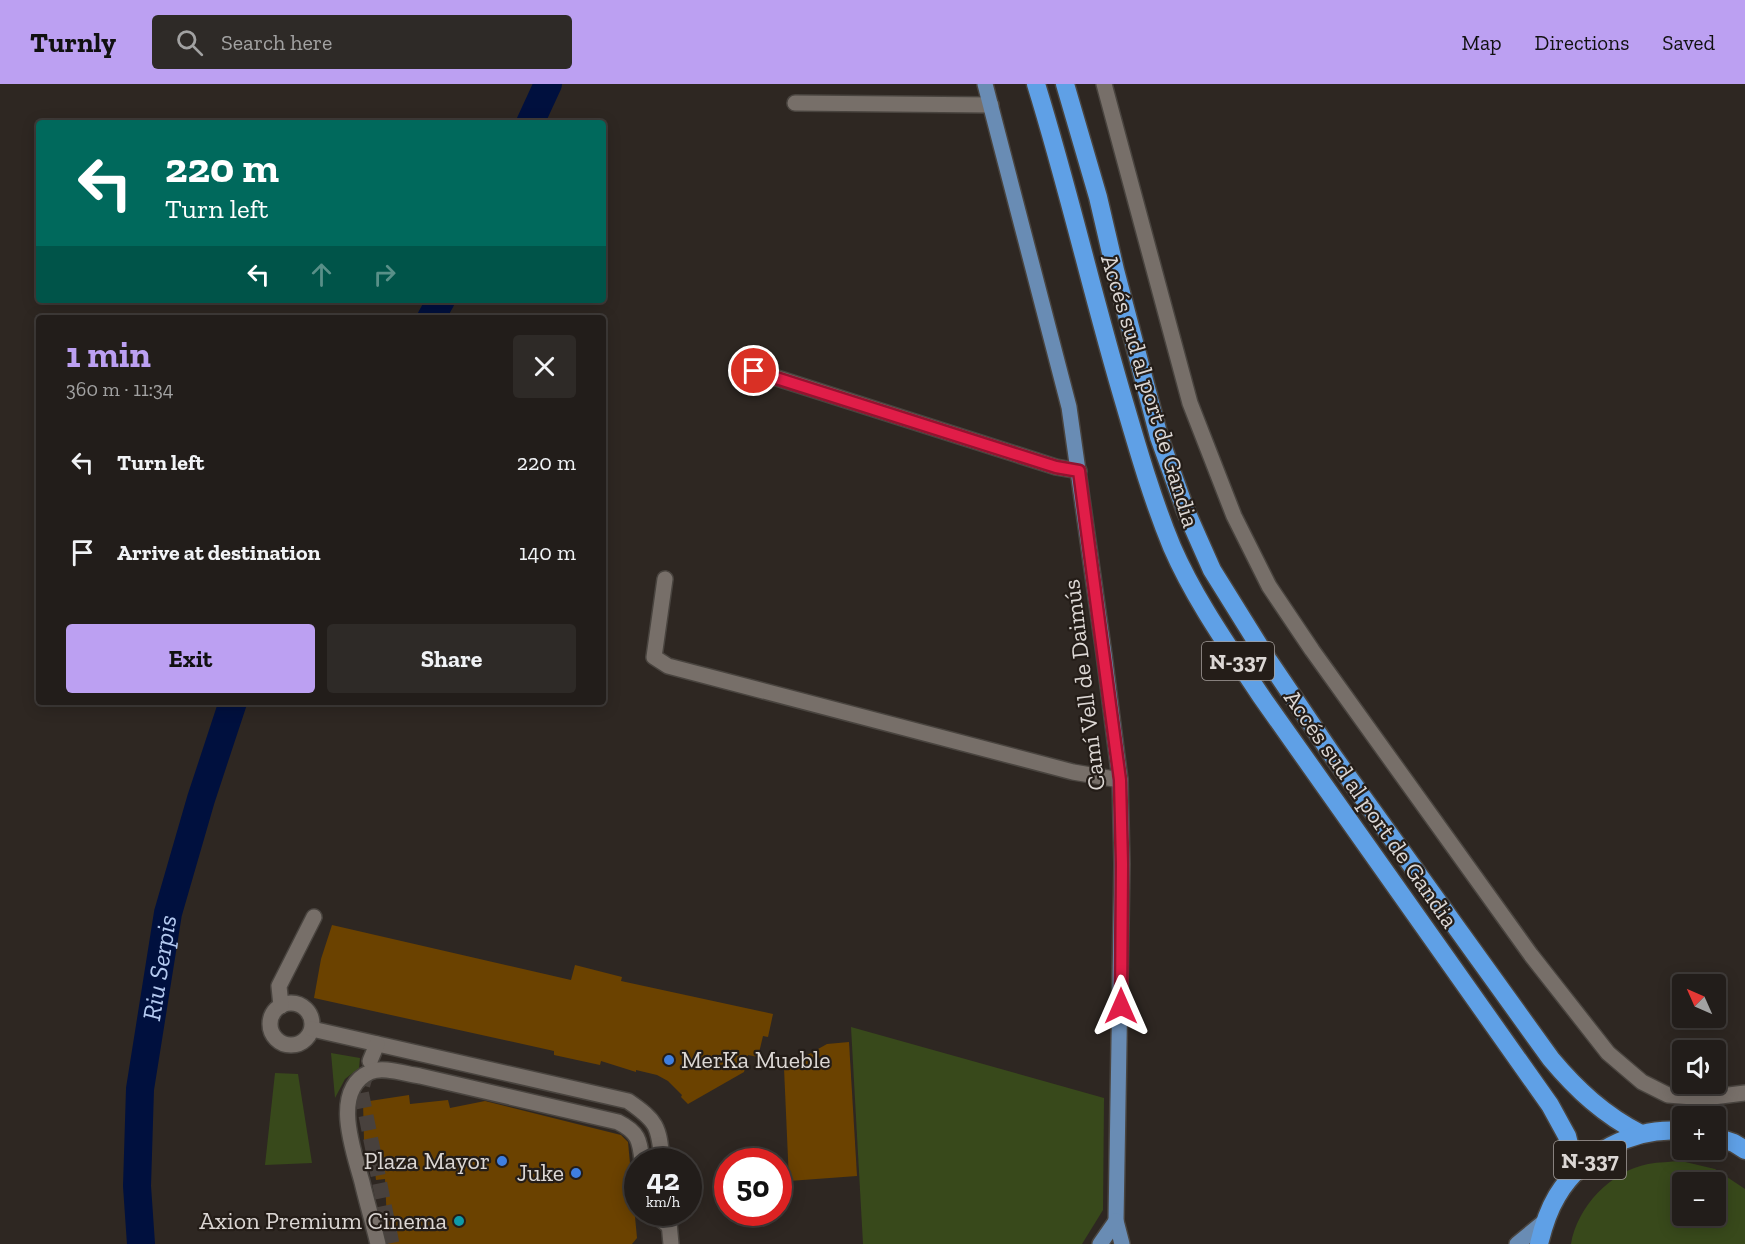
<!DOCTYPE html>
<meta charset="utf-8">
<style>
:root{--surface:#221d1a;--page:#2e2a27;--text:#f1f3f6;--muted:#a2a2a2;--line:#3f3b39;--accent:#bca0f2}
body{margin:0;font-family:"Zilla Slab",serif;background:var(--page);color:var(--text);height:100vh;display:flex;flex-direction:column;font-size:22px;white-space:nowrap}
*{box-sizing:border-box;margin:0}
p{font-size:20px;color:var(--muted)}
.icon{flex:none;width:33px;height:33px;fill:none;stroke:currentColor;stroke-width:2;stroke-linecap:round;stroke-linejoin:round}
.map{position:relative;flex:1;overflow:hidden}
.details{position:absolute;left:36px;top:231px;width:570px;height:390px;display:flex;flex-direction:column;background:var(--surface);border-radius:6px;box-shadow:0 3px 15px #0003,0 0 0 2px var(--line)}
.details>*{flex:none}
.guide{position:absolute;left:36px;top:36px;width:570px;height:183px;border-radius:6px;box-shadow:0 3px 15px #0003,0 0 0 2px var(--line);background:#00695c;color:#fff;overflow:hidden}
.needle{width:39px;rotate:315deg}
.buttons{position:absolute;left:1672px;top:890px;display:grid;gap:12px}
.buttons a{display:grid;place-items:center;width:54px;height:54px;border-radius:6px;background:var(--surface);box-shadow:0 3px 15px #0003,0 0 0 2px var(--line);font-size:30px}
.speed{position:absolute;left:624px;top:1064px;display:flex;gap:12px;font-size:30px;font-weight:700;text-align:center}
.speed>*{display:grid;place-content:center;width:78px;height:78px;border-radius:50%;background:var(--surface);box-shadow:0 3px 15px #0003,0 0 0 2px var(--line);line-height:1}
.speed small{font-size:15px;font-weight:400}
.speed .limit{border:9px solid #d22;background:#fff;color:#111}
.pin{position:absolute;display:grid;place-items:center;width:51px;height:51px;color:#fff;margin:-26px;border:3px solid #fff;border-radius:50%;box-shadow:0 2px 6px #0007}
.me{position:absolute;width:66px;margin:-33px;rotate:0deg;stroke-linejoin:round;filter:drop-shadow(0 0 4px #0008)}
.turn{display:flex;align-items:center;gap:21px;height:126px;padding:0 30px;font-size:27px}
.turn .icon{width:78px;height:78px;stroke-width:2.5}
.turn b{display:block;font-size:42px;line-height:51px}
.lanes{display:flex;align-items:center;height:57px;padding:0 30px;background:#0003;justify-content:center;gap:30px;direction:ltr}
.lanes .off{opacity:.35}
.round{display:grid;place-items:center;flex:none;width:63px;height:63px;border-radius:6px;background:var(--page)}
.headline{display:flex;align-items:center;justify-content:space-between;height:102px;padding:0 30px}
h1{font-size:36px;font-weight:700;line-height:45px;color:var(--accent)}
.action{display:flex;gap:12px;margin-top:auto;padding:12px 30px}
.action a{flex:1;height:69px;border-radius:6px;background:var(--accent);color:#111;font-size:24px;font-weight:700;line-height:69px;text-align:center}
.action a+a{background:var(--page);color:var(--text)}
ul{padding:0;list-style:none}
li{display:flex;align-items:center;gap:18px;height:90px;padding:0 30px}
li div{flex:1}
li b{display:block;font-size:22px}
li em{font-style:normal}
header{display:flex;align-items:center;gap:36px;box-sizing:border-box;height:84px;padding:0 30px;background:var(--accent);color:#111}
header strong{font-size:28px}
nav{display:flex;gap:33px;margin-inline-start:auto;font-size:21px}
.search{width:420px;height:54px;background:var(--page);display:flex;align-items:center;gap:15px;box-sizing:border-box;padding:0 21px;border-radius:6px;color:var(--muted);font-size:22px}
.map>svg:first-child{display:block}
.green{fill:#38491b;fill-rule:evenodd}
.lines{fill:none;stroke-linecap:round;stroke-linejoin:round}
.river{stroke:#00103e;stroke-width:28}
.building{fill:#6b4200}
.minor-tunnel{stroke:#48413d;stroke-width:15;stroke-dasharray:15 8;stroke-linecap:butt}
.minor-casing{stroke:#49443f;stroke-width:18}
.major-casing{stroke:#49443f;stroke-width:18}
.highway-casing{stroke:#49443f;stroke-width:21}
.minor{stroke:#776f69;stroke-width:15}
.major{stroke:#698cb4;stroke-width:15}
.highway{stroke:#5fa0e6;stroke-width:18}
.route-casing{stroke:#92132f;stroke-width:15}
.route{stroke:#e11d48;stroke-width:10}
.shop-dot{fill:#3f7fe0;stroke:#241d18;stroke-width:2}
.culture-dot{fill:#0f9aa8;stroke:#241d18;stroke-width:2}
.labels{text-anchor:middle;stroke-width:4.5;stroke-linejoin:round;paint-order:stroke}
.shield{fill:#241d18;stroke:#a59f9c;stroke-width:1.5}
.shield-label{font-size:22px;font-weight:bold;fill:#dcd7d4}
.street-label{font-size:24px;fill:#dcd7d4;stroke:#241d18}
.poi-label{font-size:24px;fill:#dcd7d4;stroke:#241d18;text-anchor:end}
.water-label{font-size:26px;font-style:italic;fill:#b3c9ef;stroke:#241d18}
</style>
<header>
<strong>Turnly</strong>
<div class="search"><svg class="icon" aria-label="search" viewBox="0 0 24 24"><circle cx="10" cy="10" r="6"/><path d="M15 15l6 6"/></svg>Search here</div>
<nav><a>Map</a><a>Directions</a><a>Saved</a></nav>
</header>
<div class="map">
<svg width="1745" height="1160" viewBox="0 0 1745 1160">
<rect width="100%" height="100%" fill="#2e2722"/>
<!-- green -->
<g class="green">
<path d="M851,943l253,71 -1,112 -21,34h-219z"/>
<path d="M331,969l29,5 -1,10 -14,11 -10,19z"/>
<path d="M275,989l23,1 14,89 -47,2z"/>
<path d="M1681,1077l34,8 30,20v55h-174c6,-37 40,-73 77,-80 11,-2 22,-2 33,-3zM1683,1098h33v33h-33z"/>
</g>
<g class="lines">
<!-- river -->
<g class="river">
<path d="M530,39l18,-39"/>
<path d="M431,234l10,-18"/>
<path id="s1" d="M141,1160l-4,-58 3,-97 28,-176 33,-114 32,-97"/>
</g>
</g>
<!-- building -->
<g class="building">
<path d="M332,841l239,55 4,-15 47,12 -1,4 152,33 -5,23 -5,-1 -5,21 -10,-2 -4,17 -56,32 -7,-7 1,-2 -14,-14 -11,-6 -21,-5v2l-35,-11 -1,4 -46,-10v-4l-240,-53 7,-39z"/>
<path d="M849,958l8,134 -68,5 -5,-113 43,-24z"/>
<path d="M409,1011l1,9 38,-4 2,8 35,-7 136,34 7,7 9,96 -5,6h-244l-3,-65 -9,1 -5,-38 -7,-1 -1,-39z"/>
</g>
<g class="lines">
<!-- minor-tunnel -->
<path class="minor-tunnel" d="M367,987l-6,20 31,153"/>
<!-- minor casing -->
<g class="minor-casing">
<g id="minor">
<path d="M1104,0l86,319 44,113 35,70 43,64 219,305 77,98 34,29 26,13 37,3 40,-5"/>
<path d="M795,19l196,2"/>
<path d="M755,287l301,96 23,4"/>
<path d="M665,495l-11,78 14,9 405,106 47,8"/>
<circle cx="291" cy="940" r="21"/>
<path d="M281,922l-2,-20 35,-69"/>
<path d="M312,945l316,72c29,20 31,25 34,60"/>
<path d="M370,977l7,-17"/>
<path d="M652,1128l17,14"/>
<path d="M668,1128l3,32"/>
<path d="M378,1160c-5,-21 -11,-41 -16,-62 -8,-30 -32,-92 8,-110 13,-6 35,2 50,4l198,46c20,10 22,18 24,39"/>
</g>
</g>
<!-- major casing -->
<g class="major-casing">
<g id="major">
<path d="M985,0l84,323 35,247 16,126 2,84 -6,357 6,23"/>
<path d="M1100,1160l16,-23"/>
<path d="M1517,1160l28,-23"/>
</g>
</g>
<!-- highway casing -->
<g class="highway-casing">
<g id="highway">
<path d="M1036,0c33,106 57,214 89,321 14,48 28,96 47,142 23,53 58,102 89,149l289,409 17,31 9,36"/>
<path d="M1065,0l33,113 17,73 44,167 26,72 27,61 56,90 65,96 218,303c26,31 53,56 90,75"/>
<path d="M1716,1053l18,6 11,7"/>
<path d="M1539,1160c4,-17 9,-33 18,-48 25,-42 77,-70 126,-65"/>
</g>
</g>
<!-- minor -->
<use href="#minor" class="minor"/>
<!-- major -->
<use href="#major" class="major"/>
<!-- highway -->
<use href="#highway" class="highway"/>
</g>
<g class="lines">
<!-- route casing -->
<g class="route-casing">
<path id="route" d="M754,287l302,96 23,4 41,309 2,84 -1,142"/>
</g>
<!-- route -->
<use href="#route" class="route"/>
</g>
<!-- markers -->
<g class="shop-dot">
<circle cx="669" cy="976" r="6"/>
<circle cx="502" cy="1077" r="6"/>
<circle cx="576" cy="1089" r="6"/>
</g>
<circle class="culture-dot" cx="459" cy="1137" r="6"/>
<g class="labels">
<!-- shield labels -->
<g class="shield">
<rect x="1202" y="558" width="72" height="38" rx="4.5"/>
<rect x="1554" y="1057" width="72" height="38" rx="4.5"/>
</g>
<g class="shield-label">
<text x="1238" y="585">N-337</text>
<text x="1590" y="1084">N-337</text>
</g>
<!-- street labels -->
<g class="street-label">
<text transform="translate(1150 307) rotate(73)" y="8">Accés sud al port de Gandia</text>
<text transform="translate(1084 601) rotate(-97)" y="8">Camí Vell de Daimús</text>
<text transform="translate(1371 725) rotate(55)" y="8">Accés sud al port de Gandia</text>
</g>
<!-- poi labels -->
<g class="poi-label">
<text x="681" y="984" text-anchor="start">MerKa Mueble</text>
<text x="490" y="1085">Plaza Mayor</text>
<text x="564" y="1097">Juke</text>
<text x="447" y="1145">Axion Premium Cinema</text>
</g>
<!-- water labels -->
<g class="water-label">
<text dy="9" stroke="none"><textPath href="#s1" startOffset="278">Riu Serpis</textPath></text>
</g>
</g>
</svg>
<div class="buttons">
<a><svg class="needle" viewBox="-14 -14 28 28"><path d="M0-13l5 13h-10z" fill="#e53935"/><path d="M0 13l5-13h-10z" fill="#a2a2a2"/></svg></a>
<a><svg class="icon" aria-label="sound" viewBox="0 0 24 24"><path d="M4 9h4l5-4v14l-5-4H4zM17 9q2 3 0 6"/></svg></a>
<a>+</a>
<a>−</a>
</div>
<div class="speed"><div>42<small>km/h</small></div><div class="limit">50</div></div>
<div class="pin" style="left:754px;top:287px;background:#d93025"><svg class="icon" aria-label="arrive" viewBox="0 0 24 24"><path d="M6 21V4h12l-3 4 3 4H6"/></svg></div>
<svg class="me" style="left:1121px;top:922px" viewBox="-20 -20 40 40"><path d="M0-17L14 15 0 8-14 15z" fill="#e11d48" stroke="#fff" stroke-width="4"/></svg>
<div class="guide">
<div class="turn"><svg class="icon" aria-label="left" viewBox="0 0 24 24"><path d="M17 20v-9H6M10 6l-5 5 5 5"/></svg><div><b>220 m</b>Turn left</div></div>
<div class="lanes"><svg class="icon" aria-label="left" viewBox="0 0 24 24"><path d="M17 20v-9H6M10 6l-5 5 5 5"/></svg><svg class="icon off" aria-label="ahead" viewBox="0 0 24 24"><path d="M12 20V5M6 11l6-6 6 6"/></svg><svg class="icon off" aria-label="right" viewBox="0 0 24 24"><path d="M7 20v-9h11M14 6l5 5-5 5"/></svg></div>
</div>
<section class="details">
<div class="headline"><div><h1>1 min</h1><p>360 m · 11:34</p></div><a class="round"><svg class="icon" aria-label="close" viewBox="0 0 24 24"><path d="M6 6l12 12M18 6L6 18"/></svg></a></div>
<ul>
<li><svg class="icon" aria-label="left" viewBox="0 0 24 24"><path d="M17 20v-9H6M10 6l-5 5 5 5"/></svg><div><b>Turn left</b></div><em>220 m</em></li>
<li><svg class="icon" aria-label="arrive" viewBox="0 0 24 24"><path d="M6 21V4h12l-3 4 3 4H6"/></svg><div><b>Arrive at destination</b></div><em>140 m</em></li>
</ul>
<div class="action"><a>Exit</a><a>Share</a></div>
</section>
</div>
